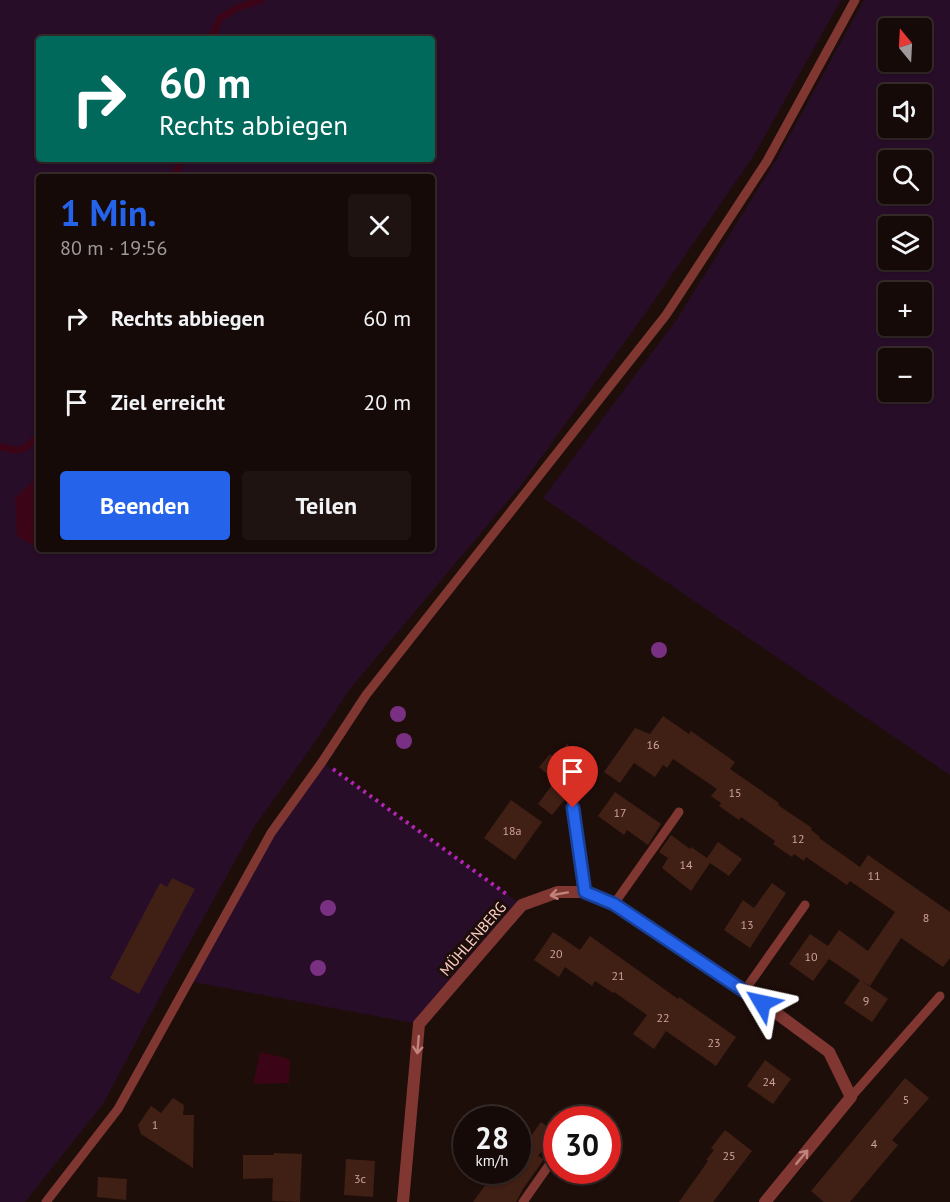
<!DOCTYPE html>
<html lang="de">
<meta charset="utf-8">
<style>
:root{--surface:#160a08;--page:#1f1312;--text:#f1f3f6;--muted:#9e9a9c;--line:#352b29;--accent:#2563eb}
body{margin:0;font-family:"PT Sans",sans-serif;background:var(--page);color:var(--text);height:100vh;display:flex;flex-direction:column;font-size:22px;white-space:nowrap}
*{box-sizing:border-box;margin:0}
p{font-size:20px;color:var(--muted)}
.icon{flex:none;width:33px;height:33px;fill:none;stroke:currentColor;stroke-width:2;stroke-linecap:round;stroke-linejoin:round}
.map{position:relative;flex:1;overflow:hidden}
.details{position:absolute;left:36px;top:174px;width:399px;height:378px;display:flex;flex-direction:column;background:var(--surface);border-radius:6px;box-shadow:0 2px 4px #0004,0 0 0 2px var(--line)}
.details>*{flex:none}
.guide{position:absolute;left:36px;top:36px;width:399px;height:126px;border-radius:6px;box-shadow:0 2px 4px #0004,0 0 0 2px var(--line);background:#00695c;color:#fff;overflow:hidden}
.needle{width:39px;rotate:342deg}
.tools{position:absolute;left:878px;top:18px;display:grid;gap:12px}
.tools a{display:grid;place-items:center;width:54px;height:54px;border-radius:6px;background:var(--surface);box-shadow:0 2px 4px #0004,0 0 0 2px var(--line);font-size:30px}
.speed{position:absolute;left:453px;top:1106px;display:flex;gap:12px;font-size:30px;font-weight:700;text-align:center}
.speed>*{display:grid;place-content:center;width:78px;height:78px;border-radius:50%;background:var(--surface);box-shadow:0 2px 4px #0004,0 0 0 2px var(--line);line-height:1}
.speed small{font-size:15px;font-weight:400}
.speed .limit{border:9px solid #d22;background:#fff;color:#111}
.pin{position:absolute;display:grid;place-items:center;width:51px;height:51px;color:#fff;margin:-62px -26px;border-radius:50% 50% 50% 0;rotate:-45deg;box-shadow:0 0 6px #0007}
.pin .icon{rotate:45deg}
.me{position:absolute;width:66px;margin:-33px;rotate:306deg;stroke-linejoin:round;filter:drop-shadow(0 0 4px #0008)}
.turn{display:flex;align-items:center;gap:21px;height:126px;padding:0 24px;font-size:27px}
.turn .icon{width:78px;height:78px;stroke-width:2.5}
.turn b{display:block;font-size:42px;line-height:51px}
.round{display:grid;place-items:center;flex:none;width:63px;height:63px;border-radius:6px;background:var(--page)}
.head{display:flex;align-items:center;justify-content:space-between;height:102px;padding:0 24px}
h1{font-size:36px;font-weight:800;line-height:45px;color:var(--accent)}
.action{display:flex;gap:12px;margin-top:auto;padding:12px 24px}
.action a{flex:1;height:69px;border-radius:6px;background:var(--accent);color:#fff;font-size:24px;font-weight:800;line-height:69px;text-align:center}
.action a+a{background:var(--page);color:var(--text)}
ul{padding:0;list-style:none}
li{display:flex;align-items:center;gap:18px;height:84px;padding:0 24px}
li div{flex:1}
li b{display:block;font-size:22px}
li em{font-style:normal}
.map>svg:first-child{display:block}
.green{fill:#280d28;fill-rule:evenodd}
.water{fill:#3b0517}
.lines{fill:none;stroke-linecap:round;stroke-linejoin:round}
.stream{stroke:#3b0517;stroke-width:7}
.building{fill:#401f15}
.path{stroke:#b125b5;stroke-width:4;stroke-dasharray:3 4.5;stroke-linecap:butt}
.lane{stroke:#803732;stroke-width:9}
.street{stroke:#803732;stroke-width:12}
.tree{fill:#793083}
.oneway{stroke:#c0837c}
.route-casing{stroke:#184099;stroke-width:15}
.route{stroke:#2563eb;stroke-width:10}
.labels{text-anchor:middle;stroke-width:6;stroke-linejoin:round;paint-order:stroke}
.number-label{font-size:12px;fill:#cfa39a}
.street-label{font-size:15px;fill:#ffcfc7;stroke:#1e0e0a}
</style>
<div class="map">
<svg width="950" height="1202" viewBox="0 0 950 1202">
<rect width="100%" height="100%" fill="#1e0e0a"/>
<!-- green -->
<g class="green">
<path d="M0,0h841l-87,155 -105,153 -127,176 -173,206 -44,66 -51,71 -83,149 -68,128 -78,98h-25zM39,39h393v120h-393zM39,177h393v372h-393z"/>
<path d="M864,0h86v775l-407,-277 134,-179 98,-157zM921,28v34h-33v-34zM888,94h33v34h-33zM888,160h33v34h-33zM921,226v34h-33v-34zM888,292h33v34h-33zM888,358h33v34h-33z"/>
<path d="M322,762l200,143 -103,119 -231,-43 83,-148z"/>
</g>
<!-- water -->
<g class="water">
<path d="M37,478h2v69h-3l-19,-11 -2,-39z"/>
<path d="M260,1052l30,7 -1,24 -36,1z"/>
</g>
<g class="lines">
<!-- stream -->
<g class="stream">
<path d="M211,39l9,-21 17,-10 24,-8"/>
<path d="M174,177l8,-18"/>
<path d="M0,446c20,8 25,4 39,-11"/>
</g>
</g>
<!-- building -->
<g class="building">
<path d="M663,716l26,18 2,-3 44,31 -5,7 49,34 -1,2 34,23 -1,2 9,7 -1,1 41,29 8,-12 82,57v46l-7,9 -42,-29 -31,48 -10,-6 28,19 -16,23 -28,-19 16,-23 -31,-21 -16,22 -24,-17 21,-30 18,12 11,-16 29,21 27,-39 -45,-31 -3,4 -41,-28 -2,4 -10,-7 -2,3 -19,-13 2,-3 -34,-24 -2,3 -20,-14 2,-3 -10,-7 6,-7 -44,-30 -6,9 -4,-3 -8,12 -21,-14 -14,20 -16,-11 31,-44 15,6z"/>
<path d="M567,744l26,21 -41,50 -14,-11 17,-23 -16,-14 11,-13 5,4z"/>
<path d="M615,792l46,32 -13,21 -21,-15 -3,5 -26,-19z"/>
<path d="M511,800l31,22 -27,38 -31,-22z"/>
<path d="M671,835l19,14 1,-2 16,11 11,-16 24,17 -13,17 -19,-13 -19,28 -29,-23 6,-10 -9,-6z"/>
<path d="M172,878l23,11 -56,105 -29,-16 50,-95 7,4z"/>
<path d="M772,883l14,10 -36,55 -26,-18 19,-30 11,8z"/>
<path d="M553,932l27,18 10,-14 88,63 1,-2 57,40 -20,29 -50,-35 -12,18 -21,-15 14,-19 -33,-23 -1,1 -18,-12 -3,5 -27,-19 -6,10 -25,-17z"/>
<path d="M765,1060l26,19 -18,25 -26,-18z"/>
<path d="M905,1078l24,20 -37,42 6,5 -48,57h-26l-13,-11z"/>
<path d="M173,1098l11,7 -1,10h11l-1,53 -52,-34 -3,-9 13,-19 10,7z"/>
<path d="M541,1122l15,11 -18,23 6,3 -21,30 -7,13h-43l23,-32h22v-16z"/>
<path d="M725,1130l27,21 -39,51h-34l29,-41 -2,-1 8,-10 -3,-2z"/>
<path d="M274,1153l28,1 -2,48 -28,-1 1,-23 -30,1v-24h31z"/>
<path d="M346,1159l29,2 -2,36 -29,-2z"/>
<path d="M98,1177l29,2 -1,21 -29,-3z"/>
</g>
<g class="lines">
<!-- path -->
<path class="path" d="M333,769l176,127"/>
<!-- lane -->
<g class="lane">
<path d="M573,808l12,84"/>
<path d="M614,904l65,-92"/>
<path d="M745,990l60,-85"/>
<path d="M851,1097l89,-101"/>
<path d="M46,1202l72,-93 153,-276 51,-71 44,-67 300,-380 101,-154 88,-161"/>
<path d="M523,1202l33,-47"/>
</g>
<!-- street -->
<path class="street" d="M403,1202l16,-178 103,-119 36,-13h27l29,12 131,86 84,62 22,45 -86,105"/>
</g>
<!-- trees -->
<g class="tree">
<circle cx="659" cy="650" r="8"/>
<circle cx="398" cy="714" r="8"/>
<circle cx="404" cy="741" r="8"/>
<circle cx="328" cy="908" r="8"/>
<circle cx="318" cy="968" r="8"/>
</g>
<!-- one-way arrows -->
<defs><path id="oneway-shaft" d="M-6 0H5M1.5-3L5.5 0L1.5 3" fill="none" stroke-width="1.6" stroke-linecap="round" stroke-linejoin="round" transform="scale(1.5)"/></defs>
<g class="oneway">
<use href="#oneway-shaft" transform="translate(559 894) rotate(170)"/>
<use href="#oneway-shaft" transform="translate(418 1045) rotate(95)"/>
<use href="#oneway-shaft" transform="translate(802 1157) rotate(-50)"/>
</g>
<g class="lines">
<!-- route casing -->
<g class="route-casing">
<path id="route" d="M573,808l12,84 29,12 148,99"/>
</g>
<!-- route -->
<use href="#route" class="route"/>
</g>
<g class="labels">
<!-- number labels -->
<g class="number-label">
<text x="653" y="749">16</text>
<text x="735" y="797">15</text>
<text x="620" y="817">17</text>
<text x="512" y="835">18a</text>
<text x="798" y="843">12</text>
<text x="686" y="869">14</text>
<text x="874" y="880">11</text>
<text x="926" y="922">8</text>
<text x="747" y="929">13</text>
<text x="556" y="958">20</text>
<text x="811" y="961">10</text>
<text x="618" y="980">21</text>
<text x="866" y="1005">9</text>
<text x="663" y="1022">22</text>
<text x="714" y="1047">23</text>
<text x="769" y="1086">24</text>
<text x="906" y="1104">5</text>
<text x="155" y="1129">1</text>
<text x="874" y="1148">4</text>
<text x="729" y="1160">25</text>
<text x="360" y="1183">3c</text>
</g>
<!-- street labels -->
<g class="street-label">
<text transform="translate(473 939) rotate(-49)" y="5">MÜHLENBERG</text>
</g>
</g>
</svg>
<div class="tools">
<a><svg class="needle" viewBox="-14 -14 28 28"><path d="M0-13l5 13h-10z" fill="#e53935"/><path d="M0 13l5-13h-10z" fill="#9e9a9c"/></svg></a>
<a><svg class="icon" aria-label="sound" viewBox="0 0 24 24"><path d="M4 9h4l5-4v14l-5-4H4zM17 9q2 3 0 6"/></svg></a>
<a><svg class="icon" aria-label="search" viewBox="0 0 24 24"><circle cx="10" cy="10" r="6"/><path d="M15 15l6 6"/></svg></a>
<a><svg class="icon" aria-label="layers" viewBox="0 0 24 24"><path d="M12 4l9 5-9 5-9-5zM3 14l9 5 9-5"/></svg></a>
<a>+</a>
<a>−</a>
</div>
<div class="speed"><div>28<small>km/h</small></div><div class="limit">30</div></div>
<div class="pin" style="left:573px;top:808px;background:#d93025"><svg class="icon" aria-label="arrive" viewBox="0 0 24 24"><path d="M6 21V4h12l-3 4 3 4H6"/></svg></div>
<svg class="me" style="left:762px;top:1003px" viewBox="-20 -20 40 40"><path d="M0-17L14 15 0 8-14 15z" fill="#2563eb" stroke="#fff" stroke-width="4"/></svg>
<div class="guide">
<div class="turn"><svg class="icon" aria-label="right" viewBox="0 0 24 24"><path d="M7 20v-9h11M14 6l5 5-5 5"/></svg><div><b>60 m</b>Rechts abbiegen</div></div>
</div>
<section class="details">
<div class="head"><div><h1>1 Min.</h1><p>80 m · 19:56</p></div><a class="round"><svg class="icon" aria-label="close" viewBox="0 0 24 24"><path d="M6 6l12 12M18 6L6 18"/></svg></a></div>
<ul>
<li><svg class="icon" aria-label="right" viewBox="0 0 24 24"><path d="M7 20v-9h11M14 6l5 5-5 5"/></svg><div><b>Rechts abbiegen</b></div><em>60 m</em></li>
<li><svg class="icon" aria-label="arrive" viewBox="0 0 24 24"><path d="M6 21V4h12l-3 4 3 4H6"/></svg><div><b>Ziel erreicht</b></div><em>20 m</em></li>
</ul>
<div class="action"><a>Beenden</a><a>Teilen</a></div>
</section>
</div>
